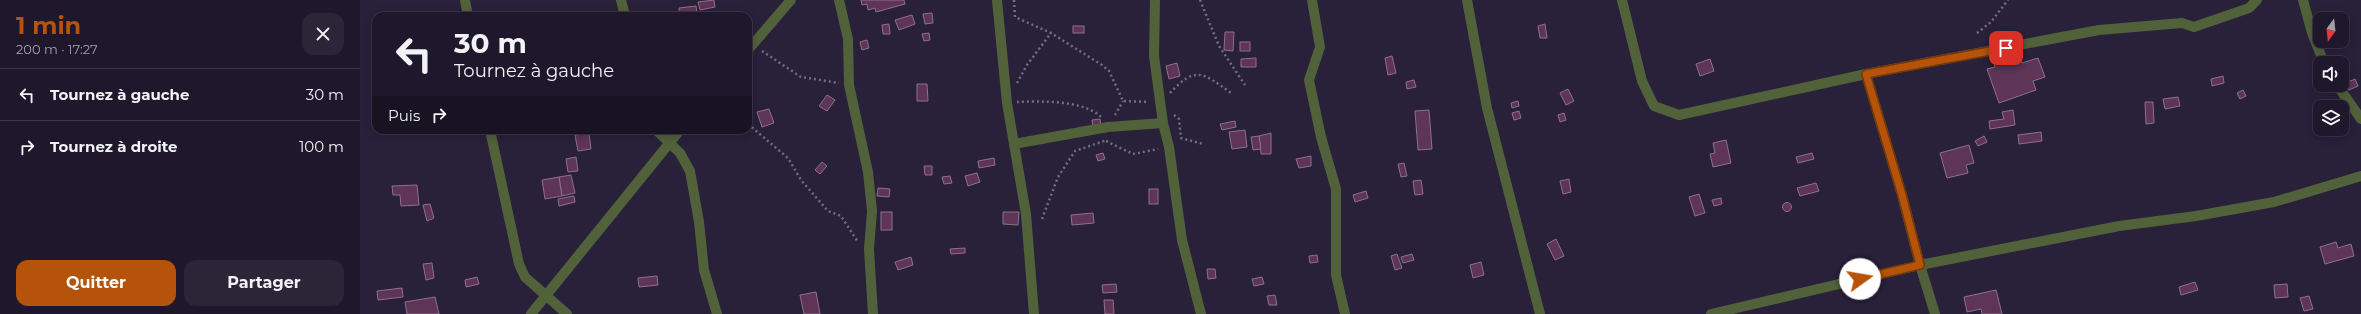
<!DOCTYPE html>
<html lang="fr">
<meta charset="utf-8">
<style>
:root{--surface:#1f182c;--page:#2c2538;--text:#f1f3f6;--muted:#a1a0a9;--line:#3c3748;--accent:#b45309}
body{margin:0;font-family:Montserrat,sans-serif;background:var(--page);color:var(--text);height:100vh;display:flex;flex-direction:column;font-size:15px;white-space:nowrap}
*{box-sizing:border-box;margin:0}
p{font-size:13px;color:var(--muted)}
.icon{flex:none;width:22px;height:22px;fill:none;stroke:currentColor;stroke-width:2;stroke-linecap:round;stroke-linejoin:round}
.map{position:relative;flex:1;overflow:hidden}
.drawer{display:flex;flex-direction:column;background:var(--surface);width:360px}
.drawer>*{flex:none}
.banner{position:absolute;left:12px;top:12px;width:380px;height:122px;border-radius:12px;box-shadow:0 2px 10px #0003,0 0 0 1px var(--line);background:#1f182c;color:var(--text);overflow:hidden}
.needle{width:26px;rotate:195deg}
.tools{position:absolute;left:1953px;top:12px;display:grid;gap:8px}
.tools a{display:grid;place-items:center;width:36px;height:36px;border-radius:8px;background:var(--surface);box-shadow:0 2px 10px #0003,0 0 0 1px var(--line);font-size:20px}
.pin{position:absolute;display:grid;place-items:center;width:34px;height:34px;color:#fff;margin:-17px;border-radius:8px;box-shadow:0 2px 6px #0006}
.me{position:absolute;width:44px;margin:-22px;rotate:77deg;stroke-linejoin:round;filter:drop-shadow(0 0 3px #0008)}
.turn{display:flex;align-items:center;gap:14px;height:84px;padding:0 16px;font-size:18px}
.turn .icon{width:52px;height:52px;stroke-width:2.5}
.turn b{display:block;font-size:28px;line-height:34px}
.then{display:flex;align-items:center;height:38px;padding:0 16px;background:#0003;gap:8px;font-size:15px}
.round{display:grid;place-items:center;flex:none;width:42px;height:42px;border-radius:12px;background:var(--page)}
.headline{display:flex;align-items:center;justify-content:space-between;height:68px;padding:0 16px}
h1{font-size:24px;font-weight:700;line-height:30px;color:var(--accent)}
.button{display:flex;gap:8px;margin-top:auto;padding:8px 16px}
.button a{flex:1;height:46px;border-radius:12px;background:var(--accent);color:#fff;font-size:16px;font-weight:700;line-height:46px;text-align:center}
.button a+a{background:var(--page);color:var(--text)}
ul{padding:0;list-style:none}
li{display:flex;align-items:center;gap:12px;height:52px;padding:0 16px;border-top:1px solid var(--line)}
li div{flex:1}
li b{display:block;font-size:15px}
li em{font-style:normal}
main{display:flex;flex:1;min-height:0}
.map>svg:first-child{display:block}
.building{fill:#5e3457;stroke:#8e7188}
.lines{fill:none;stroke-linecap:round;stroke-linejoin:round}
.path{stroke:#736c82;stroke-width:2.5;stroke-dasharray:2 3;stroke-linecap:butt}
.minor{stroke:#51613a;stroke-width:10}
.route-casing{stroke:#753606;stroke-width:10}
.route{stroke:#b45309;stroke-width:7}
</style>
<main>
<section class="drawer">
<div class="headline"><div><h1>1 min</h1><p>200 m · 17:27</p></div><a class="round"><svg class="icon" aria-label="close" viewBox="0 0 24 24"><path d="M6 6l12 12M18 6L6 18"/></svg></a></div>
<ul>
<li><svg class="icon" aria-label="left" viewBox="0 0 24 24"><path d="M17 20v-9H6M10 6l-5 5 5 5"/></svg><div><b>Tournez à gauche</b></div><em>30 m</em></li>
<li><svg class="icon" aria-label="right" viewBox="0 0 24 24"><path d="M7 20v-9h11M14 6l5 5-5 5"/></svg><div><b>Tournez à droite</b></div><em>100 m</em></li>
</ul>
<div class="button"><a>Quitter</a><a>Partager</a></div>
</section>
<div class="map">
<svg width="2001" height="314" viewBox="0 0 2001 314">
<rect width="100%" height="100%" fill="#29203a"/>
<!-- building -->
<g class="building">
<path d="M354,0l1,7 -15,3 -2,-8z"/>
<path d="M501,0h43l1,4 -29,8 -1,-4 -7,2 -1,-6 -5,1z"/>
<path d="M336,6l1,7 15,-1v4h-32l-1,-8z"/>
<path d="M572,13l1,10 -8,1 -2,-10z"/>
<path d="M552,15l3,9 -16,6 -4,-10z"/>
<path d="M529,24l1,10h-7l-1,-9z"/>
<path d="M1185,24l2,14h-7l-2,-12z"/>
<rect x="713" y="26" width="11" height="7"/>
<path d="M865,32h9l-1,19 -9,-1z"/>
<path d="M569,33l1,7 -6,1 -2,-7z"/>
<path d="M507,40l2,8 -7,2 -2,-8z"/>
<rect x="880" y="42" width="10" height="9"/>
<path d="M1032,56l4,17 -8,2 -3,-17z"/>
<path d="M1652,56l1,4 7,-2 2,5 16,-5 7,19 -12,4 3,9 -37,13 -12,-34 8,-2 -1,-5z"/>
<path d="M896,58v9h-15v-8z"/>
<path d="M1350,59l4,12 -14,5 -4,-12z"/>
<path d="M817,63l3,13 -11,3 -3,-13z"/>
<path d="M1863,76l1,7 -12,3 -1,-7z"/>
<path d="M1995,79l3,7 -9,4 -3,-7z"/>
<path d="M1054,80l2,7 -9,2 -1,-7z"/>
<path d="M557,84h10l1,17h-11z"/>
<path d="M1208,89l6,12 -8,4 -6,-12z"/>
<path d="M1883,90l3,6 -6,3 -3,-6z"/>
<path d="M467,95l8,5 -8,11 -8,-5z"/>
<path d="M1818,97l2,9 -15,3 -2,-10z"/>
<path d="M1158,101l1,5 -7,2 -1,-5z"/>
<path d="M1785,102h8l1,21 -8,1z"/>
<path d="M409,109l5,14 -12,4 -5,-15z"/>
<path d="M1069,110l3,39 -14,1 -3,-39z"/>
<path d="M1653,110l2,15 -25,4 -1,-8 15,-2 -2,-7z"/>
<path d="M1159,111l2,7 -7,2 -2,-7z"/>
<path d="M1204,113l2,7 -6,2 -2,-7z"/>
<path d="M740,119l1,8 -8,1 -1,-8z"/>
<path d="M875,121l1,6 -14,3 -2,-6z"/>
<path d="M885,130l2,17 -15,2 -3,-17z"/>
<path d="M1681,132l1,9 -23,3 -1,-9z"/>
<path d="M229,133l2,16 -13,2 -3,-16z"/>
<path d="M911,133v21h-10l-2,-18z"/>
<path d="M899,136l2,13 -8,1 -2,-13z"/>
<path d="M1624,136l3,6 -9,4 -3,-5z"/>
<path d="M1366,140l5,23 -18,4 -3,-13 5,-1 -2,-10z"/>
<path d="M1609,145l5,18 -8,2 2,8 -21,5 -7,-25z"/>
<path d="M743,153l2,6 -7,2 -2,-6z"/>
<path d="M1452,153l2,6 -16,4 -2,-6z"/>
<path d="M951,156v10l-12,2 -3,-9z"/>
<path d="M216,157l2,14 -10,1 -2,-13z"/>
<path d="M634,158l1,7 -16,3 -1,-7z"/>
<path d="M462,162l5,4 -7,8 -5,-4z"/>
<path d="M1044,163l3,13 -6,1 -3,-13z"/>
<path d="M564,166h8v9h-7z"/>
<path d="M617,173l3,9 -12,4 -3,-10z"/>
<path d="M211,175l4,18 -13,3 -3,-19z"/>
<path d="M590,176l2,7 -8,1 -2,-7z"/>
<path d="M199,177l3,19 -17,3 -3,-19z"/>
<path d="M1209,179l2,13 -8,2 -3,-13z"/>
<path d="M1061,180l2,14 -8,1 -2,-14z"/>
<path d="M1456,183l3,8 -19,5 -3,-8z"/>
<path d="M57,185l2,20 -18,1 -1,-11h-7l-1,-9z"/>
<path d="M518,188l12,1 -1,8 -12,-1z"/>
<rect x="789" y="189" width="9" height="15"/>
<path d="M1006,191l2,7 -13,4 -2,-7z"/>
<path d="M1339,194l6,19 -10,3 -6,-19z"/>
<path d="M214,196l1,6 -16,4 -1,-7z"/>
<path d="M1361,198l1,6 -8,2 -2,-6z"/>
<circle cx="1427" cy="207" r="4.5"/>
<path d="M70,204l4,14 -7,3 -4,-16z"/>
<rect x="521" y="212" width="11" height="18"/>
<path d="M643,212h16l-1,13 -15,-1z"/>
<path d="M733,213l1,10 -22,2 -1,-10z"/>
<path d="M1196,239l8,17 -9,4 -8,-16z"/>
<path d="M1976,242l2,6 13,-4 3,12 -29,8 -5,-17z"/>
<path d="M605,248v5l-14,1 -1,-5z"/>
<path d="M1037,254l5,14 -7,2 -4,-14z"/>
<path d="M1052,254l2,6 -11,3 -2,-6z"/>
<path d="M957,255l1,7 -8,1 -1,-7z"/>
<path d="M551,257l2,8 -15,5 -3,-8z"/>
<path d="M1121,262l3,13 -11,3 -3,-13z"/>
<path d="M72,263l2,15 -8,2 -3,-16z"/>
<path d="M847,269h8l1,9 -8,1z"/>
<path d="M297,276l1,9 -19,2 -1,-9z"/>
<path d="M117,277l2,7 -13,3 -1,-7z"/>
<path d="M902,277l2,7 -10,2 -2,-7z"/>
<path d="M1835,282l3,8 -17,5 -2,-8z"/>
<path d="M756,284l1,8 -14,1 -1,-8z"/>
<path d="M1927,284l1,13 -13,1 -1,-13z"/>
<path d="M42,288l1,9 -25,3 -1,-9z"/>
<path d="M1636,290l6,24h-20l-1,-5 -14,3 -3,-15z"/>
<path d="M456,292l4,22h-16l-4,-19z"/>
<path d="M915,295l2,10h-8l-2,-9z"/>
<path d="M1949,296l4,13 -9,2 -4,-13z"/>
<path d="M75,297l4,17h-32l-2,-12z"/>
<path d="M744,300h9l1,14h-9z"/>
</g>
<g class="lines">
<!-- path -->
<g class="path">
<path d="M654,0l1,17 36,16 51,32 7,6 14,30 26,1"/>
<path d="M840,0l19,46 26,39"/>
<path d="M1617,33l14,-11 17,-22"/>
<path d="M402,51l39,26 38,6"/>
<path d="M657,83l10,-18 24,-32"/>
<path d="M810,93c26,-28 33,-20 61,0"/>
<path d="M657,102c23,-1 67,-2 84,15"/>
<path d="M755,115l8,-14"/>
<path d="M814,115l5,4 2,19 22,6"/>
<path d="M388,124l40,34 13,22 27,31 13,5 17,26"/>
<path d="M746,141l27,13 25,-5"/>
<path d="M682,219l16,-42 17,-26 32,-11"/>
</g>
<!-- minor -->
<g class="minor">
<path d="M105,0l3,16"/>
<path d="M261,0l4,16"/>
<path d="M479,0l9,39 1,46 19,87 4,39 -3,38 4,65"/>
<path d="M637,0l10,103 19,111 8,100"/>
<path d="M795,0l-1,56 9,67 6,24 13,93 19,74"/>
<path d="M952,0l8,47 -11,33 12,57 15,52v86l9,39"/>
<path d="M1107,0l20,108 53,206"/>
<path d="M1262,0l20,81 12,25 25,9 187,-41 233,-44 83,-7 12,4 55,-19 8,-8"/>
<path d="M1943,0l9,33 12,30"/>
<path d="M388,50l43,-50"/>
<path d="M1506,74l36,121 18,70 15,49"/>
<path d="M1977,85l24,34"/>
<path d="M130,130l29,134 6,13 42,37"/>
<path d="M296,130l24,23 10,18 9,51 5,48 13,44"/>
<path d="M654,144l94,-17 55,-4"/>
<path d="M171,314l149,-184"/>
<path d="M1351,314l209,-49 199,-39 77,-10 78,-14 87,-26"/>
</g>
</g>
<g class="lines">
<!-- route casing -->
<g class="route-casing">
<path id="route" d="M1500,279l60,-14 -18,-70 -36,-121 140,-26"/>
</g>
<!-- route -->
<use href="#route" class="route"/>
</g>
</svg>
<div class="tools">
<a><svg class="needle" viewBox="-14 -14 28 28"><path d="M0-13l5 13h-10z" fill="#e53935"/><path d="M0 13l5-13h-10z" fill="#a1a0a9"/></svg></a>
<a><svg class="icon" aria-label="sound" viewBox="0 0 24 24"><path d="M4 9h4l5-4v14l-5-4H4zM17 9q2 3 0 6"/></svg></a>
<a><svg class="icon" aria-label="layers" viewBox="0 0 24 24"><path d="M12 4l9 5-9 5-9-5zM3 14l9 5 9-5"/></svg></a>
</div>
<div class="pin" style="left:1646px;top:48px;background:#d93025"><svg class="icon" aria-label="arrive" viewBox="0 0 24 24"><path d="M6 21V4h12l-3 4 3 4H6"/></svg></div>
<svg class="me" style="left:1500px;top:279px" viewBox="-20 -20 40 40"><circle r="19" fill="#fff"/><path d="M0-13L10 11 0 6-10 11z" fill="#b45309"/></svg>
<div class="banner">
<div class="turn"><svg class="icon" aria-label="left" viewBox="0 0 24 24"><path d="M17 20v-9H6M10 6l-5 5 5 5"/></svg><div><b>30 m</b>Tournez à gauche</div></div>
<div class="then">Puis<svg class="icon" aria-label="right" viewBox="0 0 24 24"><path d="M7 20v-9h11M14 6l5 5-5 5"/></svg></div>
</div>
</div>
</main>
